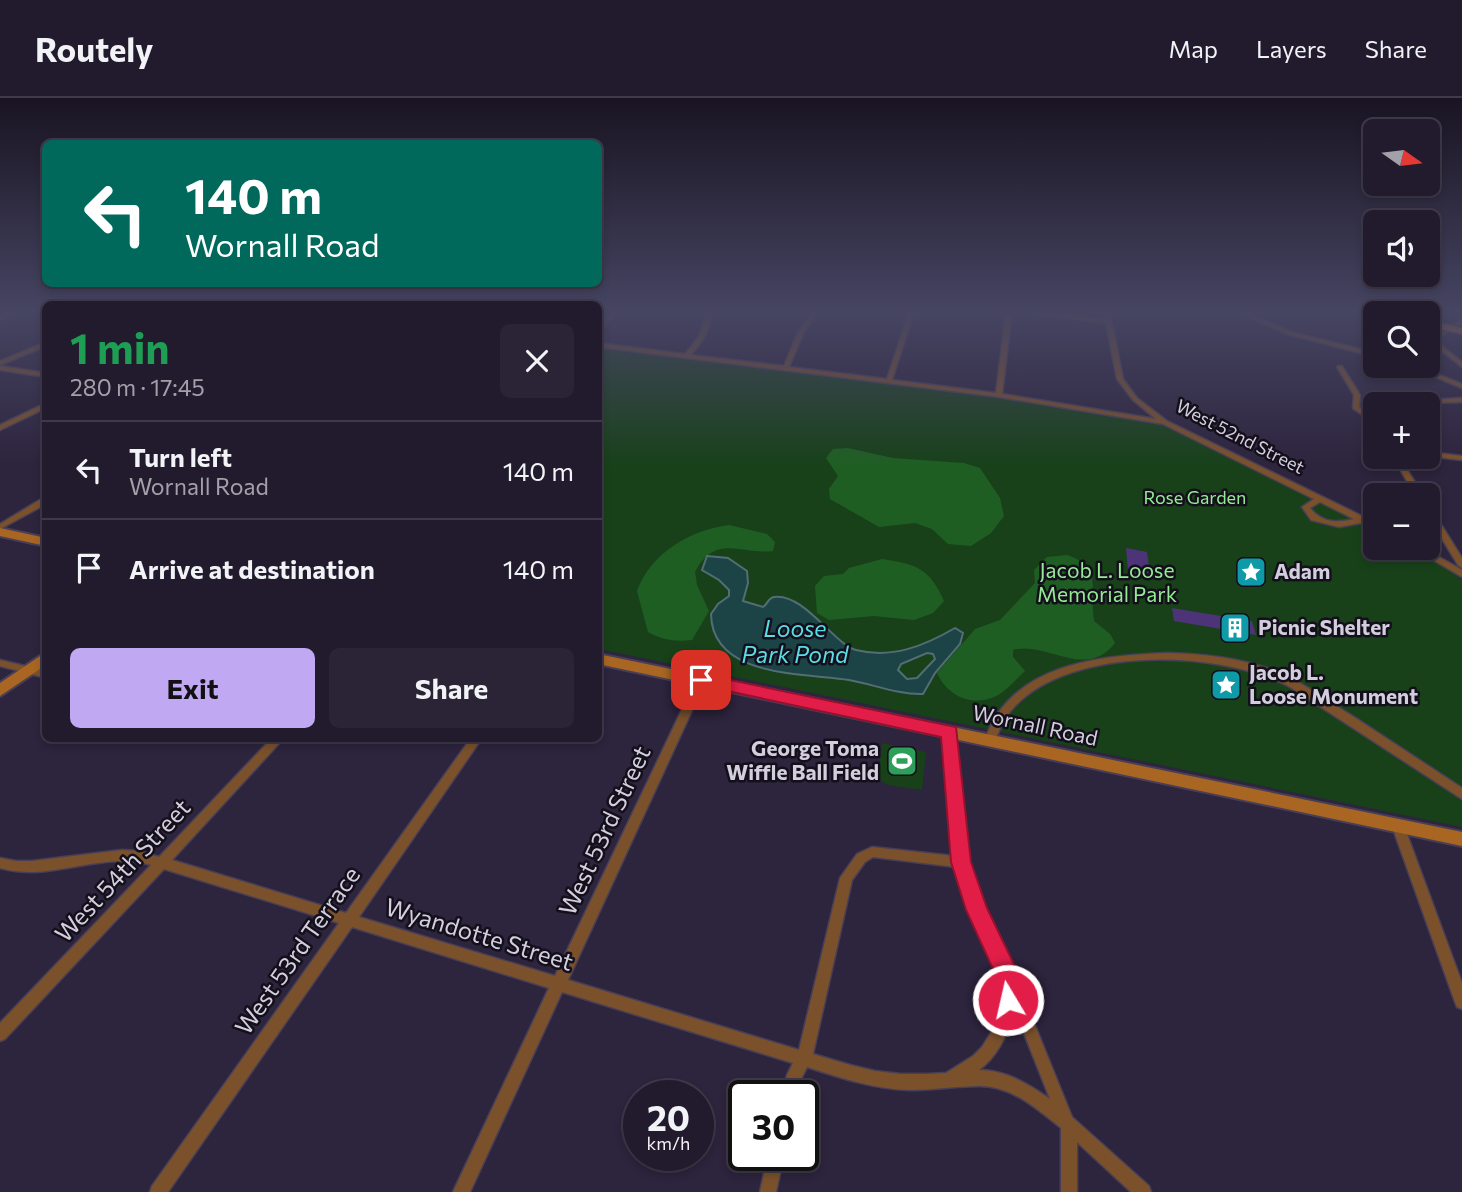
<!DOCTYPE html>
<meta charset="utf-8">
<style>
:root{--surface:#221b2e;--page:#2a2436;--text:#f1f3f6;--muted:#a2a1aa;--line:#3f394a;--accent:#c1a8f3}
body{margin:0;font-family:Commissioner,sans-serif;background:var(--page);color:var(--text);height:100vh;display:flex;flex-direction:column;font-size:26px;white-space:nowrap}
*{box-sizing:border-box;margin:0}
p{font-size:23px;color:var(--muted)}
.icon{flex:none;width:38px;height:38px;fill:none;stroke:currentColor;stroke-width:2;stroke-linecap:round;stroke-linejoin:round}
.map{position:relative;flex:1;overflow:hidden}
.details{position:absolute;left:42px;top:203px;width:560px;height:441px;display:flex;flex-direction:column;background:var(--surface);border-radius:10px;box-shadow:0 4px 10px #0003,0 0 0 2px var(--line)}
.details>*{flex:none}
.banner{position:absolute;left:42px;top:42px;width:560px;height:147px;border-radius:10px;box-shadow:0 4px 10px #0003,0 0 0 2px var(--line);background:#00695c;color:#fff;overflow:hidden}
.needle{width:46px;rotate:104deg}
.buttons{position:absolute;left:1363px;top:21px;display:grid;gap:14px}
.buttons a{display:grid;place-items:center;width:77px;height:77px;border-radius:10px;background:var(--surface);box-shadow:0 4px 10px #0003,0 0 0 2px var(--line);font-size:35px}
.speed{position:absolute;left:623px;top:982px;display:flex;gap:14px;font-size:35px;font-weight:700;text-align:center}
.speed>*{display:grid;place-content:center;width:91px;height:91px;border-radius:50%;background:var(--surface);box-shadow:0 4px 10px #0003,0 0 0 2px var(--line);line-height:1}
.speed small{font-size:18px;font-weight:400}
.speed .limit{border:4px solid #111;border-radius:10px;background:#fff;color:#111}
.pin{position:absolute;display:grid;place-items:center;width:60px;height:60px;color:#fff;margin:-30px;border-radius:14px;box-shadow:0 4px 10px #0006}
.me{position:absolute;width:77px;margin:-38px;rotate:351deg;stroke-linejoin:round;filter:drop-shadow(0 0 5px #0008)}
.turn{display:flex;align-items:center;gap:24px;height:147px;padding:0 28px;font-size:32px}
.turn .icon{width:91px;height:91px;stroke-width:2.5}
.turn b{display:block;font-size:49px;line-height:60px}
.round{display:grid;place-items:center;flex:none;width:74px;height:74px;border-radius:10px;background:var(--page)}
.summary{display:flex;align-items:center;justify-content:space-between;height:119px;padding:0 28px}
h1{font-size:42px;font-weight:700;line-height:52px;color:#1e9e55}
.cta{display:flex;gap:14px;margin-top:auto;padding:14px 28px}
.cta a{flex:1;height:80px;border-radius:10px;background:var(--accent);color:#111;font-size:28px;font-weight:700;line-height:80px;text-align:center}
.cta a+a{background:var(--page);color:var(--text)}
ul{padding:0;list-style:none}
li{display:flex;align-items:center;gap:21px;height:98px;padding:0 28px;border-top:2px solid var(--line)}
li div{flex:1}
li b{display:block;font-size:26px}
li em{font-style:normal}
header{display:flex;align-items:center;gap:42px;box-sizing:border-box;height:98px;padding:0 35px;background:var(--surface);border-bottom:2px solid var(--line)}
header strong{font-size:33px}
nav{display:flex;gap:38px;margin-inline-start:auto;font-size:24px}
.map>svg:first-child{display:block}
.green{fill:#18411a}
.forest{fill:#1f5e23}
.water{fill:#1c4447;stroke:#536d74;stroke-width:2;fill-rule:evenodd}
.building{fill:#4d3377}
.lines{fill:none;stroke-linecap:round;stroke-linejoin:round}
.minor-casing{stroke:#483f57;stroke-width:3}
.secondary-casing{stroke:#483f57;stroke-width:4}
.trunk-casing{stroke:#483f57;stroke-width:3}
.minor{fill:#7b512b;fill-rule:evenodd}
.secondary{fill:#a96622;fill-rule:evenodd}
.trunk{fill:#d58023;fill-rule:evenodd}
.route{fill:#e11d48;stroke:#92132f;stroke-width:2}
.labels{text-anchor:middle;stroke-width:5;stroke-linejoin:round;paint-order:stroke}
.far-street-label{font-size:18px;fill:#d3cede;stroke:#14101b}
.far-park-label{font-size:18px;fill:#95ea95;stroke:#14101b}
.park-label{font-size:21px;fill:#95ea95;stroke:#14101b}
.poi-label{font-size:21px;font-weight:bold;fill:#d3cede;stroke:#14101b;text-anchor:start}
.street-label{font-size:21px;fill:#d3cede;stroke:#14101b}
.water-label{font-size:23px;font-style:italic;fill:#5adce7;stroke:#14101b}
.near-street-label{font-size:24px;fill:#d3cede;stroke:#14101b}
</style>
<header>
<strong>Routely</strong>
<nav><a>Map</a><a>Layers</a><a>Share</a></nav>
</header>
<div class="map">
<svg width="1462" height="1094" viewBox="0 0 1462 1094">
<rect width="100%" height="100%" fill="#2d243d"/>
<!-- green -->
<g class="green">
<path d="M599,249l399,49 163,27 214,107 1,18c41,0 54,4 86,32v247l-863,-178z"/>
<path d="M882,645l44,9 -4,38 -34,-5 -10,-6z"/>
</g>
<!-- forest -->
<g class="forest">
<path d="M848,350l45,10 71,5 16,5 20,30 4,18 -13,17 -20,13 -23,-2 -16,-15 -17,-6 -36,4 -49,-28 -1,-10 9,-13 -12,-18 7,-9z"/>
<path d="M729,427l38,9 8,8 -2,9c-33,4 -57,-18 -78,21l2,13 12,26 -17,29c-17,2 -29,0 -44,-8l-11,-41c14,-38 53,-61 92,-66z"/>
<path d="M1067,457c37,12 22,36 27,66l16,13 5,9c-29,38 -70,-3 -102,7v7l12,14c-9,8 -20,22 -31,26 -24,10 -47,-2 -57,-24l38,-44 25,-9 35,-37 -1,-13 13,-13z"/>
<path d="M882,461c35,5 48,10 62,42l-11,12 -19,7 -40,-4 -45,4 -12,-7 -2,-27 9,-10 19,-2 6,-6z"/>
</g>
<!-- water -->
<path class="water" d="M707,458l21,2 19,13 1,12 -5,18 20,6c5,-3 5,-9 11,-10 29,-5 61,48 82,53 36,9 68,-4 99,-22l8,5 -3,11 -25,29 -12,21c-24,1 -51,-10 -74,-14 -42,-7 -137,-1 -138,-66l7,-10 11,-8v-6l-10,-10 -17,-10zM927,555l6,1 2,5 -18,19 -10,1 -9,-9 3,-6z"/>
<!-- building -->
<g class="building">
<path d="M1126,450l21,4 3,21 -22,-3z"/>
<path d="M1172,510l80,13 4,14 -82,-14z"/>
</g>
<g class="lines">
<!-- minor casing -->
<g class="minor-casing">
<g id="minor">
<path d="M12,214h8l-20,9v-4z"/>
<path d="M613,214h6l-21,18v-5z"/>
<path d="M704,214h6c2,18 -8,30 -19,43l93,11 14,-34 15,-20h5l-14,20 -15,35 98,12 22,-67h5l-22,68 104,13 10,-81h6l-10,82 154,25 -23,-19 -16,-21 -11,-56 -91,-11h21l70,8 -2,-8h6l13,67 14,19 30,23 199,97 10,6v5l-15,-6 -22,4 -28,-7 -9,-13 12,-8 -151,-75 -164,-27 -401,-50v-4l87,11c11,-13 21,-24 19,-42zM1320,404l34,17c-17,4 -32,4 -44,-11z"/>
<path d="M1238,214h7l46,20 85,21v4l-89,-23z"/>
<path d="M1462,221v4l-22,14 -2,6 24,19v5l-30,-24 4,-8z"/>
<path d="M46,244v4l-46,19v-4z"/>
<path d="M0,268l46,7v4l-46,-7z"/>
<path d="M1338,268h4l18,29 -1,12 17,12v6l-23,-17 1,-13 -17,-28z"/>
<path d="M1409,268h8l45,18v4z"/>
<path d="M1462,300v4l-71,2 3,-2z"/>
<path d="M46,305v5l-46,22v-5z"/>
<path d="M1428,354l34,4v4l-34,-4z"/>
<path d="M1393,359h6l24,38h-8z"/>
<path d="M43,400h3v6l-46,25v-5z"/>
<path d="M1428,410l4,2 30,48v10l-4,-3 -30,-49z"/>
<path d="M1413,450h10l39,22v7z"/>
<path d="M1169,555c36,1 72,5 106,18 28,11 53,30 79,46 36,24 72,47 108,71v11l-172,-112c-70,-37 -216,-42 -275,19 -11,11 -15,23 -21,37h-8l-1,-3c25,-76 115,-85 184,-87z"/>
<path d="M0,562l46,11v7l-46,-12z"/>
<path d="M701,578l5,4 -138,300 231,70 41,-172 17,-24 15,-7 82,9 -10,-124 1,-3h8l1,3 13,130 16,47 32,67 57,141 77,69 2,6h-20l-54,-50v50h-16v-64c-24,-19 -49,-42 -81,-42 -23,0 -47,4 -71,4 -35,-1 -68,-12 -102,-23l-5,10 -4,19h-16l5,-21 6,-12 -231,-71 -92,200h-17l96,-204 -197,-61 -184,265h-18l2,-6 187,-263 -175,-54 -159,170 -5,2v-18l151,-158c-38,-12 -79,6 -119,7 -11,0 -21,-1 -32,-4v-10l16,3h16l90,-11 17,1 20,6 113,-119h12l-112,122 174,53 125,-175h11l-123,179 196,59 141,-296zM873,759l83,10 14,43 34,73 -10,45 -12,19 -9,9 -27,17 -18,1h-27l-26,-3 -25,-6 -37,-11 39,-174 13,-18zM1014,910l36,91c-22,-15 -44,-29 -71,-29 20,-15 30,-38 35,-62z"/>
<path d="M1398,723l4,1 2,4 58,157v26l-5,-2 -2,-5 -63,-176 2,-4z"/>
<path d="M768,1057h16l-8,37h-16z"/>
</g>
</g>
<!-- secondary casing -->
<g class="secondary-casing">
<g id="secondary">
<path d="M0,430l46,10v8l-46,-10z"/>
<path d="M46,554v13l-46,31v-13z"/>
<path d="M598,556l864,178v14l-864,-182z"/>
</g>
</g>
<!-- trunk casing -->
<g class="trunk-casing">
<g id="trunk">
<path d="M1379,214h11v1h-10z"/>
<path d="M1428,222l34,8v6l-34,-8z"/>
</g>
</g>
<!-- minor -->
<use href="#minor" class="minor"/>
<!-- secondary -->
<use href="#secondary" class="secondary"/>
<!-- trunk -->
<use href="#trunk" class="trunk"/>
</g>
<!-- sky -->
<linearGradient id="sky" x2="0" y2="1"><stop stop-color="#191422"/><stop offset="0.58" stop-color="#464562"/><stop offset="1" stop-color="#464562" stop-opacity="0"/></linearGradient>
<rect width="1462" height="368" fill="url(#sky)"/>
<!-- route -->
<path class="route" d="M701,576l255,53 15,135 16,46 35,73 -5,28 -9,3 -8,-3 -3,-9 2,-18 -33,-72 -15,-48 -10,-125 -246,-53 -2,-4z"/>
<!-- icons -->
<defs>
<g id="sight-square" transform="scale(1.575)"><rect x="-9" y="-9" width="18" height="18" rx="4" fill="#0f9aa8" stroke="#14101b"/><path d="M0-6L1.8-2.2L6-1.7L2.9 1.2L3.7 5.4L0 3.3L-3.7 5.4L-2.9 1.2L-6-1.7L-1.8-2.2Z" fill="#fff"/></g>
<g id="building-square" transform="scale(1.575)"><rect x="-9" y="-9" width="18" height="18" rx="4" fill="#0f9aa8" stroke="#14101b"/><path d="M-4-6H4V6H1V3H-1V6H-4ZM-2.5-4.3h1.7v1.8h-1.7ZM.8-4.3h1.7v1.8H.8ZM-2.5-1h1.7V.8h-1.7ZM.8-1h1.7V.8H.8Z" fill="#fff"/></g>
<g id="stadium-square" transform="scale(1.575)"><rect x="-9" y="-9" width="18" height="18" rx="4" fill="#2e9e5b" stroke="#14101b"/><path d="M0-5a6.5 5 0 1 0 0 10a6.5 5 0 1 0 0-10ZM-3.5-1.8h7v3.6h-7Z" fill="#fff"/></g>
</defs>
<g fill-rule="evenodd">
<use href="#sight-square" x="1251" y="474"/>
<use href="#building-square" x="1235" y="530"/>
<use href="#sight-square" x="1226" y="587"/>
<use href="#stadium-square" x="902" y="663"/>
</g>
<g class="labels">
<!-- far-street labels -->
<g class="far-street-label">
<text transform="translate(1240 339) rotate(27)" y="6">West 52nd Street</text>
</g>
<!-- far-park labels -->
<g class="far-park-label">
<text x="1195" y="406">Rose Garden</text>
</g>
<!-- park labels -->
<g class="park-label">
<text x="1107" y="480">Jacob L. Loose<tspan x="1107" dy="24">Memorial Park</tspan></text>
</g>
<!-- poi labels -->
<g class="poi-label">
<text x="1274" y="481">Adam</text>
<text x="1258" y="537">Picnic Shelter</text>
<text x="1249" y="582">Jacob L.<tspan x="1249" dy="24">Loose Monument</tspan></text>
<text x="879" y="658" text-anchor="end">George Toma<tspan x="879" dy="24">Wiffle Ball Field</tspan></text>
</g>
<!-- street labels -->
<g class="street-label">
<text transform="translate(1035 628) rotate(12)" y="7">Wornall Road</text>
</g>
<!-- water labels -->
<g class="water-label">
<text x="795" y="539">Loose<tspan x="795" dy="26">Park Pond</tspan></text>
</g>
<!-- near-street labels -->
<g class="near-street-label">
<text transform="translate(605 733) rotate(-65)" y="8">West 53rd Street</text>
<text transform="translate(123 773) rotate(-47)" y="8">West 54th Street</text>
<text transform="translate(479 837) rotate(17)" y="8">Wyandotte Street</text>
<text transform="translate(298 853) rotate(-55)" y="8">West 53rd Terrace</text>
</g>
</g>
</svg>
<div class="buttons">
<a><svg class="needle" viewBox="-14 -14 28 28"><path d="M0-13l5 13h-10z" fill="#e53935"/><path d="M0 13l5-13h-10z" fill="#a2a1aa"/></svg></a>
<a><svg class="icon" aria-label="sound" viewBox="0 0 24 24"><path d="M4 9h4l5-4v14l-5-4H4zM17 9q2 3 0 6"/></svg></a>
<a><svg class="icon" aria-label="search" viewBox="0 0 24 24"><circle cx="10" cy="10" r="6"/><path d="M15 15l6 6"/></svg></a>
<a>+</a>
<a>−</a>
</div>
<div class="speed"><div>20<small>km/h</small></div><div class="limit">30</div></div>
<div class="pin" style="left:701px;top:582px;background:#d93025"><svg class="icon" aria-label="arrive" viewBox="0 0 24 24"><path d="M6 21V4h12l-3 4 3 4H6"/></svg></div>
<svg class="me" style="left:1008px;top:902px" viewBox="-20 -20 40 40"><circle r="17" fill="#e11d48" stroke="#fff" stroke-width="3"/><path d="M0-11L8 9 0 5-8 9z" fill="#fff"/></svg>
<div class="banner">
<div class="turn"><svg class="icon" aria-label="left" viewBox="0 0 24 24"><path d="M17 20v-9H6M10 6l-5 5 5 5"/></svg><div><b>140 m</b>Wornall Road</div></div>
</div>
<section class="details">
<div class="summary"><div><h1>1 min</h1><p>280 m · 17:45</p></div><a class="round"><svg class="icon" aria-label="close" viewBox="0 0 24 24"><path d="M6 6l12 12M18 6L6 18"/></svg></a></div>
<ul>
<li><svg class="icon" aria-label="left" viewBox="0 0 24 24"><path d="M17 20v-9H6M10 6l-5 5 5 5"/></svg><div><b>Turn left</b><p>Wornall Road</p></div><em>140 m</em></li>
<li><svg class="icon" aria-label="arrive" viewBox="0 0 24 24"><path d="M6 21V4h12l-3 4 3 4H6"/></svg><div><b>Arrive at destination</b></div><em>140 m</em></li>
</ul>
<div class="cta"><a>Exit</a><a>Share</a></div>
</section>
</div>
